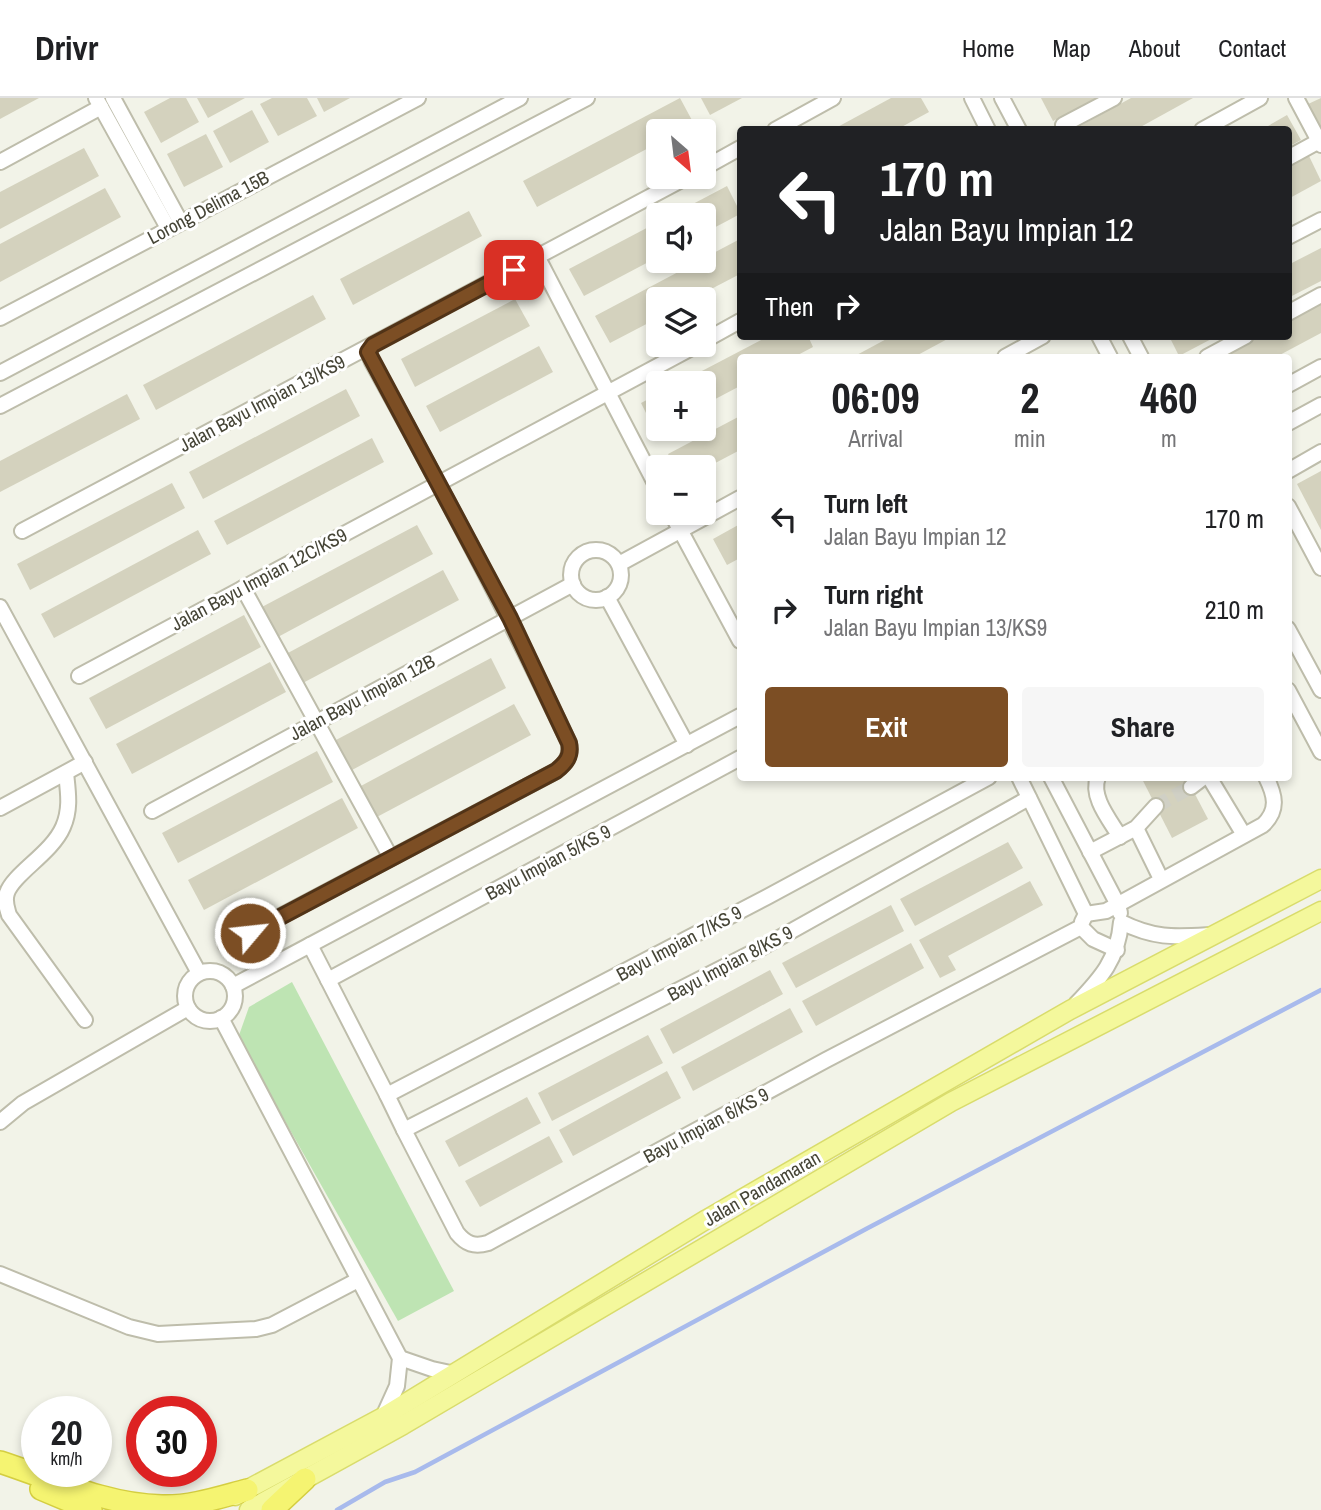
<!DOCTYPE html>
<meta charset="utf-8">
<style>
:root{--surface:#fff;--page:#f6f6f6;--text:#202124;--muted:#757577;--line:#e0e0e0;--accent:#7c4e24}
body{margin:0;font-family:"Archivo Narrow",sans-serif;background:var(--page);color:var(--text);height:100vh;display:flex;flex-direction:column;font-size:26px;white-space:nowrap}
*{box-sizing:border-box;margin:0}
p{font-size:23px;color:var(--muted)}
.icon{flex:none;width:38px;height:38px;fill:none;stroke:currentColor;stroke-width:2;stroke-linecap:round;stroke-linejoin:round}
.map{position:relative;flex:1;overflow:hidden}
.drawer{position:absolute;left:737px;top:256px;width:555px;height:427px;display:flex;flex-direction:column;background:var(--surface);border-radius:7px;box-shadow:0 4px 10px #0003}
.drawer>*{flex:none}
.top-card{position:absolute;left:737px;top:28px;width:555px;height:214px;border-radius:7px;box-shadow:0 4px 10px #0003;background:#202124;color:#fff;overflow:hidden}
.needle{width:46px;rotate:152deg}
.fabs{position:absolute;left:646px;top:21px;display:grid;gap:14px}
.fabs a{display:grid;place-items:center;width:70px;height:70px;border-radius:7px;background:var(--surface);box-shadow:0 4px 10px #0003;font-size:35px}
.speed{position:absolute;left:21px;top:1298px;display:flex;gap:14px;font-size:35px;font-weight:700;text-align:center}
.speed>*{display:grid;place-content:center;width:91px;height:91px;border-radius:50%;background:var(--surface);box-shadow:0 4px 10px #0003;line-height:1}
.speed small{font-size:18px;font-weight:400}
.speed .limit{border:10px solid #d22;background:#fff;color:#111}
.pin{position:absolute;display:grid;place-items:center;width:60px;height:60px;color:#fff;margin:-30px;border-radius:14px;box-shadow:0 4px 10px #0006}
.me{position:absolute;width:77px;margin:-38px;rotate:62deg;stroke-linejoin:round;filter:drop-shadow(0 0 5px #0008)}
.turn{display:flex;align-items:center;gap:24px;height:147px;padding:0 28px;font-size:32px}
.turn .icon{width:91px;height:91px;stroke-width:2.5}
.turn b{display:block;font-size:49px;line-height:60px}
.then{display:flex;align-items:center;height:66px;padding:0 28px;background:#0003;gap:14px;font-size:26px}
.eta{display:flex;justify-content:space-evenly;align-items:center;height:119px;text-align:center}
.eta b{font-size:42px;font-weight:700;line-height:49px}
.cta{display:flex;gap:14px;margin-top:auto;padding:14px 28px}
.cta a{flex:1;height:80px;border-radius:7px;background:var(--accent);color:#fff;font-size:28px;font-weight:700;line-height:80px;text-align:center}
.cta a+a{background:var(--page);color:var(--text)}
ul{padding:0;list-style:none}
li{display:flex;align-items:center;gap:21px;height:91px;padding:0 28px}
li div{flex:1}
li b{display:block;font-size:26px}
li em{font-style:normal}
header{display:flex;align-items:center;gap:42px;box-sizing:border-box;height:98px;padding:0 35px;background:var(--surface);border-bottom:2px solid var(--line)}
header strong{font-size:33px}
nav{display:flex;gap:38px;margin-inline-start:auto;font-size:24px}
.map>svg:first-child{display:block}
.green{fill:#bee4b3}
.lines{fill:none;stroke-linecap:round;stroke-linejoin:round}
.stream{stroke:#a8baec;stroke-width:4.5}
.building{fill:#d4d2be}
.minor-tunnel{stroke:#d0d0c5;stroke-width:14;stroke-dasharray:14 7;stroke-linecap:butt}
.minor-casing{stroke:#bebdab;stroke-width:18}
.major-casing{stroke:#d9dc6c;stroke-width:21}
.highway-casing{stroke:#d4ce41;stroke-width:24}
.minor{stroke:#fff;stroke-width:14}
.major{stroke:#f4f89c;stroke-width:18}
.highway{stroke:#f5f471;stroke-width:21}
.route-casing{stroke:#513317;stroke-width:18}
.route{stroke:#7c4e24;stroke-width:12}
.labels{text-anchor:middle;stroke-width:6;stroke-linejoin:round;paint-order:stroke}
.street-label{font-size:19px;fill:#464537;stroke:#fff}
</style>
<header>
<strong>Drivr</strong>
<nav><a>Home</a><a>Map</a><a>About</a><a>Contact</a></nav>
</header>
<div class="map">
<svg width="1321" height="1412" viewBox="0 0 1321 1412">
<rect width="100%" height="100%" fill="#f2f3e8"/>
<!-- green -->
<path class="green" d="M292,884l162,309 -56,30 -160,-283 11,-31z"/>
<g class="lines">
<!-- stream -->
<path class="stream" d="M337,1412l48,-28 30,-10 451,-243 455,-239"/>
</g>
<!-- building -->
<g class="building">
<path d="M0,0h39l-39,21z"/>
<path d="M170,0h16l13,24 -38,21 -17,-31z"/>
<path d="M197,0h48l-37,20z"/>
<path d="M272,0h35l10,18 -39,20 -18,-32z"/>
<path d="M317,0h33l-26,14z"/>
<path d="M680,0l14,26 -14,7h-22v12l-121,64 -14,-26z"/>
<path d="M701,0h41l-32,17z"/>
<path d="M891,0h30l8,14 -33,18h-64z"/>
<path d="M1041,0h56l-44,23z"/>
<path d="M1131,0h62l-58,32h-62z"/>
<path d="M1321,0v34l-15,-27z"/>
<path d="M252,12l17,32 -39,21 -17,-32z"/>
<path d="M1287,17l14,25 -13,7v-17h-27z"/>
<path d="M206,36l17,33 -39,20 -17,-33z"/>
<path d="M84,50l15,28 -99,53v-37z"/>
<path d="M1309,58l12,25 -33,18v-32z"/>
<path d="M727,88l13,26v2l-13,7 -23,12v-18h-32z"/>
<path d="M105,90l16,29 -121,65v-38z"/>
<path d="M469,113l13,25 -129,69 -13,-26z"/>
<path d="M658,124v35l-74,39 -15,-27z"/>
<path d="M740,141v35l-48,25h-34v19l-48,25 -15,-27 104,-55h5v-3z"/>
<path d="M1321,150v33l-33,17v-33z"/>
<path d="M313,197l13,24 -170,91 -13,-25z"/>
<path d="M515,201l15,27 -115,61 -14,-28z"/>
<path d="M1321,201v34l-45,24h-63l39,-21h36v-19z"/>
<path d="M769,238h39l5,11 -19,10h-54v29l-36,19v-22h-25z"/>
<path d="M892,238h61l-39,21h-61z"/>
<path d="M1169,238h48l-38,20z"/>
<path d="M539,248l14,26 -113,60 -14,-26z"/>
<path d="M346,291l14,27 -157,83 -14,-27z"/>
<path d="M127,296l13,25 -140,73v-31z"/>
<path d="M658,296v35l-3,2 -14,-28z"/>
<path d="M740,318v34l-36,19v-2h-29l-7,-13z"/>
<path d="M372,340l12,24 -157,83 -13,-24z"/>
<path d="M1321,373v59l-24,-46z"/>
<path d="M172,385l13,25 -155,82 -13,-26z"/>
<path d="M740,426v34l-13,7 -14,-26z"/>
<path d="M417,427l16,29 -157,84 -16,-30z"/>
<path d="M198,432l13,24 -157,84 -13,-24z"/>
<path d="M443,472l16,30 -158,84 -15,-30z"/>
<path d="M244,517l17,32 -155,82 -17,-31z"/>
<path d="M491,560l15,30 -154,82 -16,-30z"/>
<path d="M270,564l16,30 -154,82 -16,-30z"/>
<path d="M514,606l17,31 -156,83 -16,-31z"/>
<path d="M317,653l16,31 -155,81 -16,-30z"/>
<path d="M1141,679h45l22,42 -36,19z"/>
<path d="M342,700l16,30 -154,82 -16,-30z"/>
<path d="M1008,744l15,26 -108,58 -15,-27z"/>
<path d="M1030,783l13,24 -95,51 8,14 -16,8 -21,-38z"/>
<path d="M891,807l13,26 -108,57 -14,-25z"/>
<path d="M911,845l13,25 -108,58 -14,-25z"/>
<path d="M770,872l13,24 -110,60 -13,-25z"/>
<path d="M790,910l13,24 -110,59 -12,-24z"/>
<path d="M648,937l15,28 -111,58 -14,-28z"/>
<path d="M667,973l14,27 -108,58 -14,-26z"/>
<path d="M527,999l14,26 -82,44 -14,-26z"/>
<path d="M549,1038l14,26 -83,45 -15,-26z"/>
</g>
<g class="lines">
<!-- minor-tunnel -->
<path class="minor-tunnel" d="M1156,708l35,-19"/>
<!-- minor casing -->
<g class="minor-casing">
<g id="minor">
<path d="M96,0l72,130"/>
<path d="M113,0l67,123"/>
<path d="M972,0l16,32"/>
<path d="M1002,0l17,32"/>
<path d="M1296,0l25,47"/>
<path d="M1063,27l51,-27"/>
<path d="M775,32l58,-32"/>
<path d="M1202,32l58,-32"/>
<path d="M1288,60l33,-18"/>
<path d="M0,64l101,-55"/>
<path d="M704,70l36,-20"/>
<path d="M1288,139l33,-17"/>
<path d="M538,160l120,231"/>
<path d="M1288,215l33,-18"/>
<path d="M0,220l418,-220"/>
<path d="M1099,238l11,21"/>
<path d="M1130,238l11,21"/>
<path d="M704,243l36,-20"/>
<path d="M1005,259l38,-21"/>
<path d="M1207,259l39,-21"/>
<path d="M0,275l520,-275"/>
<path d="M1288,287l33,-18"/>
<path d="M0,308l587,-308"/>
<path d="M1288,325l33,-18"/>
<path d="M1288,373l33,-19"/>
<path d="M1288,408l33,62"/>
<path d="M671,415l69,128"/>
<path d="M22,433l665,-354"/>
<circle cx="596" cy="477" r="25"/>
<path d="M619,466l121,-66"/>
<path d="M243,490l148,270"/>
<path d="M607,499l80,148"/>
<path d="M0,509l199,366"/>
<path d="M1288,531l33,61"/>
<path d="M79,578l618,-331"/>
<path d="M1288,592l33,62"/>
<path d="M740,660l-412,222 59,115 380,-198 222,-120"/>
<path d="M66,675c2,19 5,36 -3,54 -11,26 -50,47 -56,66 -3,8 0,15 2,22l76,105"/>
<path d="M1019,679l67,137 -4,8"/>
<path d="M1051,679l67,128 2,8"/>
<path d="M1098,679c-8,20 12,43 22,60"/>
<path d="M1209,679l35,58"/>
<path d="M1191,689l13,-10"/>
<path d="M1029,700l-266,149 -359,183 53,103c9,11 17,14 31,10l338,-183 255,-133"/>
<path d="M0,710l85,-46"/>
<path d="M152,713l421,-227"/>
<path d="M1136,730l25,51"/>
<path d="M1090,754l46,-24 20,-22"/>
<path d="M1086,816l20,-3 157,-86c16,-15 12,-30 3,-48"/>
<path d="M1081,829l12,12 24,11"/>
<path d="M226,847l330,-174c10,-8 15,-15 13,-28 -61,-129 -127,-255 -197,-381l-4,-10 5,-7"/>
<path d="M310,847l18,35"/>
<circle cx="210" cy="898" r="25"/>
<path d="M233,888l507,-270"/>
<path d="M1076,906c25,-26 42,-45 45,-82 34,17 54,15 90,13"/>
<path d="M221,920l179,340 -3,28 -14,31"/>
<path d="M387,997l17,35"/>
<path d="M0,1024l23,-19 165,-95"/>
<path d="M0,1176l129,53 29,7 98,-5 16,-4 86,-45"/>
<path d="M400,1260l32,11 23,5"/>
</g>
</g>
<!-- major casing -->
<g class="major-casing">
<g id="major">
<path d="M235,1398l148,-79 324,-198 363,-209 251,-131"/>
<path d="M249,1412l154,-85 548,-323 370,-191"/>
</g>
</g>
<!-- highway casing -->
<g class="highway-casing">
<g id="highway">
<path d="M0,1364c52,17 106,43 162,44 29,1 58,-9 85,-16"/>
<path d="M41,1391l50,21"/>
<path d="M272,1412l33,-31"/>
</g>
</g>
<!-- minor -->
<use href="#minor" class="minor"/>
<!-- major -->
<use href="#major" class="major"/>
<!-- highway -->
<use href="#highway" class="highway"/>
</g>
<g class="lines">
<!-- route casing -->
<g class="route-casing">
<path id="route" d="M250,835l306,-162c10,-8 16,-15 13,-28l-59,-125 -142,-266 5,-7 141,-75"/>
</g>
<!-- route -->
<use href="#route" class="route"/>
</g>
<g class="labels">
<!-- street labels -->
<g class="street-label">
<text transform="translate(208 109) rotate(-28)" y="7">Lorong Delima 15B</text>
<text transform="translate(262 305) rotate(-28)" y="7">Jalan Bayu Impian 13/KS9</text>
<text transform="translate(259 481) rotate(-28)" y="7">Jalan Bayu Impian 12C/KS9</text>
<text transform="translate(362 599) rotate(-28)" y="7">Jalan Bayu Impian 12B</text>
<text transform="translate(548 764) rotate(-28)" y="7">Bayu Impian 5/KS 9</text>
<text transform="translate(679 845) rotate(-28)" y="7">Bayu Impian 7/KS 9</text>
<text transform="translate(730 865) rotate(-28)" y="7">Bayu Impian 8/KS 9</text>
<text transform="translate(706 1027) rotate(-28)" y="7">Bayu Impian 6/KS 9</text>
<text transform="translate(762 1090) rotate(-30)" y="7">Jalan Pandamaran</text>
</g>
</g>
</svg>
<div class="fabs">
<a><svg class="needle" viewBox="-14 -14 28 28"><path d="M0-13l5 13h-10z" fill="#e53935"/><path d="M0 13l5-13h-10z" fill="#757577"/></svg></a>
<a><svg class="icon" aria-label="sound" viewBox="0 0 24 24"><path d="M4 9h4l5-4v14l-5-4H4zM17 9q2 3 0 6"/></svg></a>
<a><svg class="icon" aria-label="layers" viewBox="0 0 24 24"><path d="M12 4l9 5-9 5-9-5zM3 14l9 5 9-5"/></svg></a>
<a>+</a>
<a>−</a>
</div>
<div class="speed"><div>20<small>km/h</small></div><div class="limit">30</div></div>
<div class="pin" style="left:514px;top:172px;background:#d93025"><svg class="icon" aria-label="arrive" viewBox="0 0 24 24"><path d="M6 21V4h12l-3 4 3 4H6"/></svg></div>
<svg class="me" style="left:250px;top:835px" viewBox="-20 -20 40 40"><circle r="17" fill="#7c4e24" stroke="#fff" stroke-width="3"/><path d="M0-11L8 9 0 5-8 9z" fill="#fff"/></svg>
<div class="top-card">
<div class="turn"><svg class="icon" aria-label="left" viewBox="0 0 24 24"><path d="M17 20v-9H6M10 6l-5 5 5 5"/></svg><div><b>170 m</b>Jalan Bayu Impian 12</div></div>
<div class="then">Then<svg class="icon" aria-label="right" viewBox="0 0 24 24"><path d="M7 20v-9h11M14 6l5 5-5 5"/></svg></div>
</div>
<section class="drawer">
<div class="eta">
<div><b>06:09</b><p>Arrival</p></div>
<div><b>2</b><p>min</p></div>
<div><b>460</b><p>m</p></div>
</div>
<ul>
<li><svg class="icon" aria-label="left" viewBox="0 0 24 24"><path d="M17 20v-9H6M10 6l-5 5 5 5"/></svg><div><b>Turn left</b><p>Jalan Bayu Impian 12</p></div><em>170 m</em></li>
<li><svg class="icon" aria-label="right" viewBox="0 0 24 24"><path d="M7 20v-9h11M14 6l5 5-5 5"/></svg><div><b>Turn right</b><p>Jalan Bayu Impian 13/KS9</p></div><em>210 m</em></li>
</ul>
<div class="cta"><a>Exit</a><a>Share</a></div>
</section>
</div>
